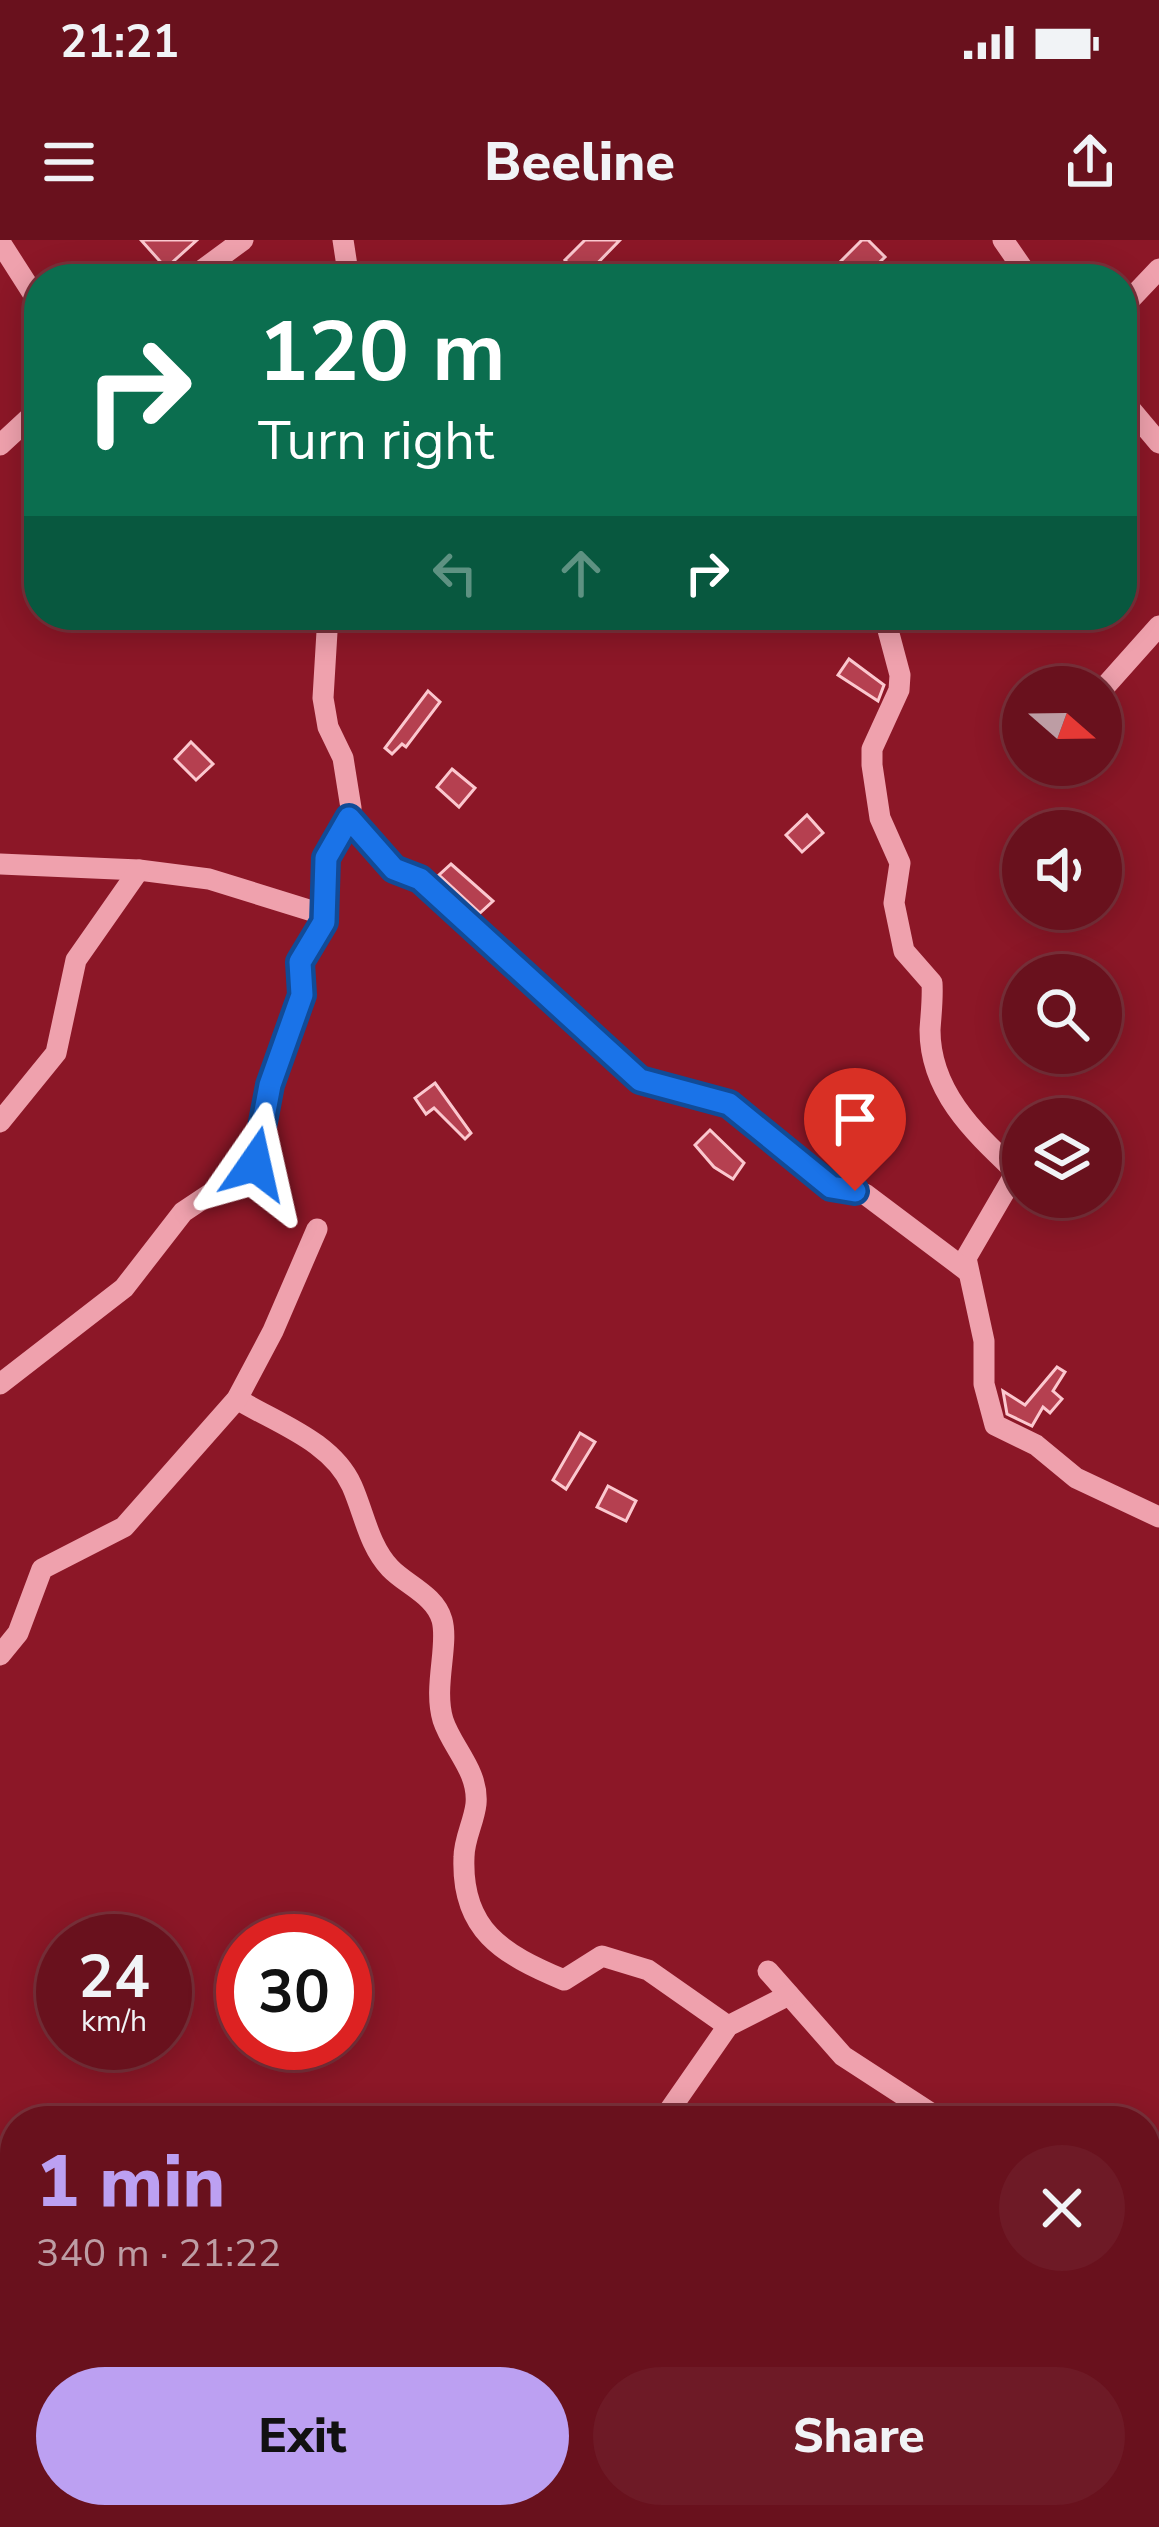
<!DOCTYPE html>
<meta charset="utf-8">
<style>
:root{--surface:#69111d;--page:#6e1a26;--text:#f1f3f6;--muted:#bd9da4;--line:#7c313b;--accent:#bca0f2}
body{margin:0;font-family:"Nunito Sans",sans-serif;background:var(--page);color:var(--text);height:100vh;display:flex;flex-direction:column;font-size:45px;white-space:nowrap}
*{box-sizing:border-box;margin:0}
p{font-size:39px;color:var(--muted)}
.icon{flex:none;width:66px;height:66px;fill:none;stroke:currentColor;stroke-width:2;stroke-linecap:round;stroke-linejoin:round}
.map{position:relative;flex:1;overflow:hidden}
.side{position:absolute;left:0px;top:1866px;width:1161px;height:423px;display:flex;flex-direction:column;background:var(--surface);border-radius:48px 48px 0 0;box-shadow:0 6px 30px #0003,0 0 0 3px var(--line)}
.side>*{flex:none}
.guide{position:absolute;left:24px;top:24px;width:1113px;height:366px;border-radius:48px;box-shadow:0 6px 30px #0003,0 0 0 3px var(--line);background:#0b6e4f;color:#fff;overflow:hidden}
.needle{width:78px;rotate:110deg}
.buttons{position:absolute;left:1002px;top:426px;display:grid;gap:24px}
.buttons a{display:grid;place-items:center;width:120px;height:120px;border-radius:50%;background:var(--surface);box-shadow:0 6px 30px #0003,0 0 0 3px var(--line);font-size:60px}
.speed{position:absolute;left:36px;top:1674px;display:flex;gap:24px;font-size:60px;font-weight:700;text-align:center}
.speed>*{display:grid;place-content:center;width:156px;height:156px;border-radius:50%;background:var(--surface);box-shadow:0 6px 30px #0003,0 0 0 3px var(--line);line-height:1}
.speed small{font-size:30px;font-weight:400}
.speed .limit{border:18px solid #d22;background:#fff;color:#111}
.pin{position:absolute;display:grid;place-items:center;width:102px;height:102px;color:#fff;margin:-123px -51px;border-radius:50% 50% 50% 0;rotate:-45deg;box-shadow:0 0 12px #0007}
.pin .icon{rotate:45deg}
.me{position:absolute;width:132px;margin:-66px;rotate:11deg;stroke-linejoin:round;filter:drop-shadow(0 0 9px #0008)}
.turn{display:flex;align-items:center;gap:42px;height:252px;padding:0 36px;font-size:54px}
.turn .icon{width:156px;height:156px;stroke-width:2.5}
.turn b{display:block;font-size:84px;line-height:102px}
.lanes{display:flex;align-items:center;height:114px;padding:0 36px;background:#0003;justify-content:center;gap:60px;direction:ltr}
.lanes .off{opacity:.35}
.round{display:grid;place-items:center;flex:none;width:126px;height:126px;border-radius:63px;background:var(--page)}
.headline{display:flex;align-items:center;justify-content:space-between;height:204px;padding:0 36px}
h1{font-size:72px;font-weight:800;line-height:90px;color:var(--accent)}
.button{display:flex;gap:24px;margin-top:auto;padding:24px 36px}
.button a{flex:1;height:138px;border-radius:72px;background:var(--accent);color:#111;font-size:48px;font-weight:800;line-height:138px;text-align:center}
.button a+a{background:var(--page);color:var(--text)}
.status{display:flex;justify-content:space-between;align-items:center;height:84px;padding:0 60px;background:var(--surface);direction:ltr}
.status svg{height:33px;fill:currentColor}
header{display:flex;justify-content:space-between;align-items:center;height:156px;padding:0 36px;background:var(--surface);font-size:54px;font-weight:800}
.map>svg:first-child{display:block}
.building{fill:#b54050;stroke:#fbc8cf;stroke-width:3}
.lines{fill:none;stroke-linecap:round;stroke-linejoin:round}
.minor{stroke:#efa1ad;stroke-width:21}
.route-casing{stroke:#114b97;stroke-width:30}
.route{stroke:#1a73e8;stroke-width:21}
</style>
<div class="status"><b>21:21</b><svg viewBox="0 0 49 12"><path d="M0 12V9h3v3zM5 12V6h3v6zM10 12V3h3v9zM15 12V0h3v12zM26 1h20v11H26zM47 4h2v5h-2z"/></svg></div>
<header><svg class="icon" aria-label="menu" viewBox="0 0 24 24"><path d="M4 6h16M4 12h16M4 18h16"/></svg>Beeline<svg class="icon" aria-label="share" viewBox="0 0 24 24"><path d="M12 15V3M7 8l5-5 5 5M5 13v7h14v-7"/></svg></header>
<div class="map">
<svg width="1159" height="2287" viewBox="0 0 1159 2287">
<rect width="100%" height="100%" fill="#8c1727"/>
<!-- building -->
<g class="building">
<path d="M141,0h56l-31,28z"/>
<path d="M585,0h35l-37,38 -18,-18z"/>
<path d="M862,0h6l17,17 -23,22h-21l-9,-9z"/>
<path d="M849,419l35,26 -6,16 -40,-26z"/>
<path d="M428,451l12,11 -34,45 -4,-3 -10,10 -7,-6z"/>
<path d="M191,502l22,22 -17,16 -21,-21z"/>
<path d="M452,529l23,19 -16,19 -22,-20z"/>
<path d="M807,575l16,18 -21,19 -16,-17z"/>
<path d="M451,624l42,37 -13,12 -41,-38z"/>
<path d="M435,843l36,50 -6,6 -31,-31 -8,6 -11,-16z"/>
<path d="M710,890l34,33 -11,16 -19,-12 -19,-22z"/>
<path d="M1057,1127l8,5 -12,19 9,8 -12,14 -7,-6 -11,19 -25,-12 -4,-23 22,14z"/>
<path d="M580,1193l15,9 -29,47 -13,-9z"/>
<path d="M608,1246l28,15 -10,20 -29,-14z"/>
</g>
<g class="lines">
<!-- minor -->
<g class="minor">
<path d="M343,0l6,39"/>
<path d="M1003,0l27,39"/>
<path d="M0,2l39,61"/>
<path d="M190,39l53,-39"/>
<path d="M1122,68l37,-39"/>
<path d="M1122,159l37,44"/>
<path d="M0,205l39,-36"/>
<path d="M884,375l16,60 -1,15 -27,59v16l8,53 20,45 -6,40 10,48 28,32c1,16 -1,31 -2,47 0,62 45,103 86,142l-50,86 18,83v43l11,41 41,20 40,33 83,39"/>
<path d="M1101,451l58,-65"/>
<path d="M349,578l46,51 25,10 220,201 89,24 102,83 34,7 101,76"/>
<path d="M0,624l139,6 70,9 116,36"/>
<path d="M0,882l56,-69 20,-93 63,-90"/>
<path d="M0,1144l124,-96 59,-76 72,-48 15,-79 32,-90 -2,-33 24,-41 2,-63 25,-50 -8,-50 -15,-31 -5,-29 5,-83"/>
<path d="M237,1159c39,24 95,42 115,87 12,27 17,60 38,82 16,17 45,27 52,52 7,25 -9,67 1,100 9,28 36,51 33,84 -2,18 -12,35 -12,53 -3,73 38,97 100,123l38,-24 46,14 80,56"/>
<path d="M0,1415l18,-22 24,-64 82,-42 113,-128 36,-68 44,-102"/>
<path d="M768,1731l75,85 100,65"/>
<path d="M662,1881l66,-95 61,-31"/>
<path d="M1146,2003l13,7"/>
<path d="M511,2287l7,-13"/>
</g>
</g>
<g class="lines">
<!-- route casing -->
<g class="route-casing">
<path id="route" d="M255,924l15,-79 32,-90 -2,-33 24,-40 2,-64 23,-40 45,51 26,10 220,201 89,24 102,83 24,4"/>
</g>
<!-- route -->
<use href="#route" class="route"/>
</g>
</svg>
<div class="buttons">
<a><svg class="needle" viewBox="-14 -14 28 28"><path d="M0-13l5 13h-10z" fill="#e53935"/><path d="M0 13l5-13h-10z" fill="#bd9da4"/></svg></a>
<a><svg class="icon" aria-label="sound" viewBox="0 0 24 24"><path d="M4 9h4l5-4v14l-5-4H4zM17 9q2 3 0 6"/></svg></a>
<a><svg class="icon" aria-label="search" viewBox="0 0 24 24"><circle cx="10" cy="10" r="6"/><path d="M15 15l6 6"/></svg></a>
<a><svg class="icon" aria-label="layers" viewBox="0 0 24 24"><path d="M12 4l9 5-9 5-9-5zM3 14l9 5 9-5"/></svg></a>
</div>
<div class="speed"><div>24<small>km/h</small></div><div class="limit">30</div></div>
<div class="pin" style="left:855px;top:951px;background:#d93025"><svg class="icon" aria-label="arrive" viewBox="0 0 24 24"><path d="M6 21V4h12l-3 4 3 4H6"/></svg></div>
<svg class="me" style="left:255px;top:924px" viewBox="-20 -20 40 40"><path d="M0-17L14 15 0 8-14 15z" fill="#1a73e8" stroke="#fff" stroke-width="4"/></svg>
<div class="guide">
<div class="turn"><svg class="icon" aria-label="right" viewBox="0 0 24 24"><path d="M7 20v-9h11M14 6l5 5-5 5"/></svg><div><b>120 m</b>Turn right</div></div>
<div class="lanes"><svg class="icon off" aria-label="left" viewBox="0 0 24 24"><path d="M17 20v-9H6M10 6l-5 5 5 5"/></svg><svg class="icon off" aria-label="ahead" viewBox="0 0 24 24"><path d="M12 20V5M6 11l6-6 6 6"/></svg><svg class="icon" aria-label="right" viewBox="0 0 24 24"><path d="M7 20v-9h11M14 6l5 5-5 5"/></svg></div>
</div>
<section class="side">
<div class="headline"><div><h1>1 min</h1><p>340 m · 21:22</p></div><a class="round"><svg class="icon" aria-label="close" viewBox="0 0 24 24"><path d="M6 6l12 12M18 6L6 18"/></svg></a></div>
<div class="button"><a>Exit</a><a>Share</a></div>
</section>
</div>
